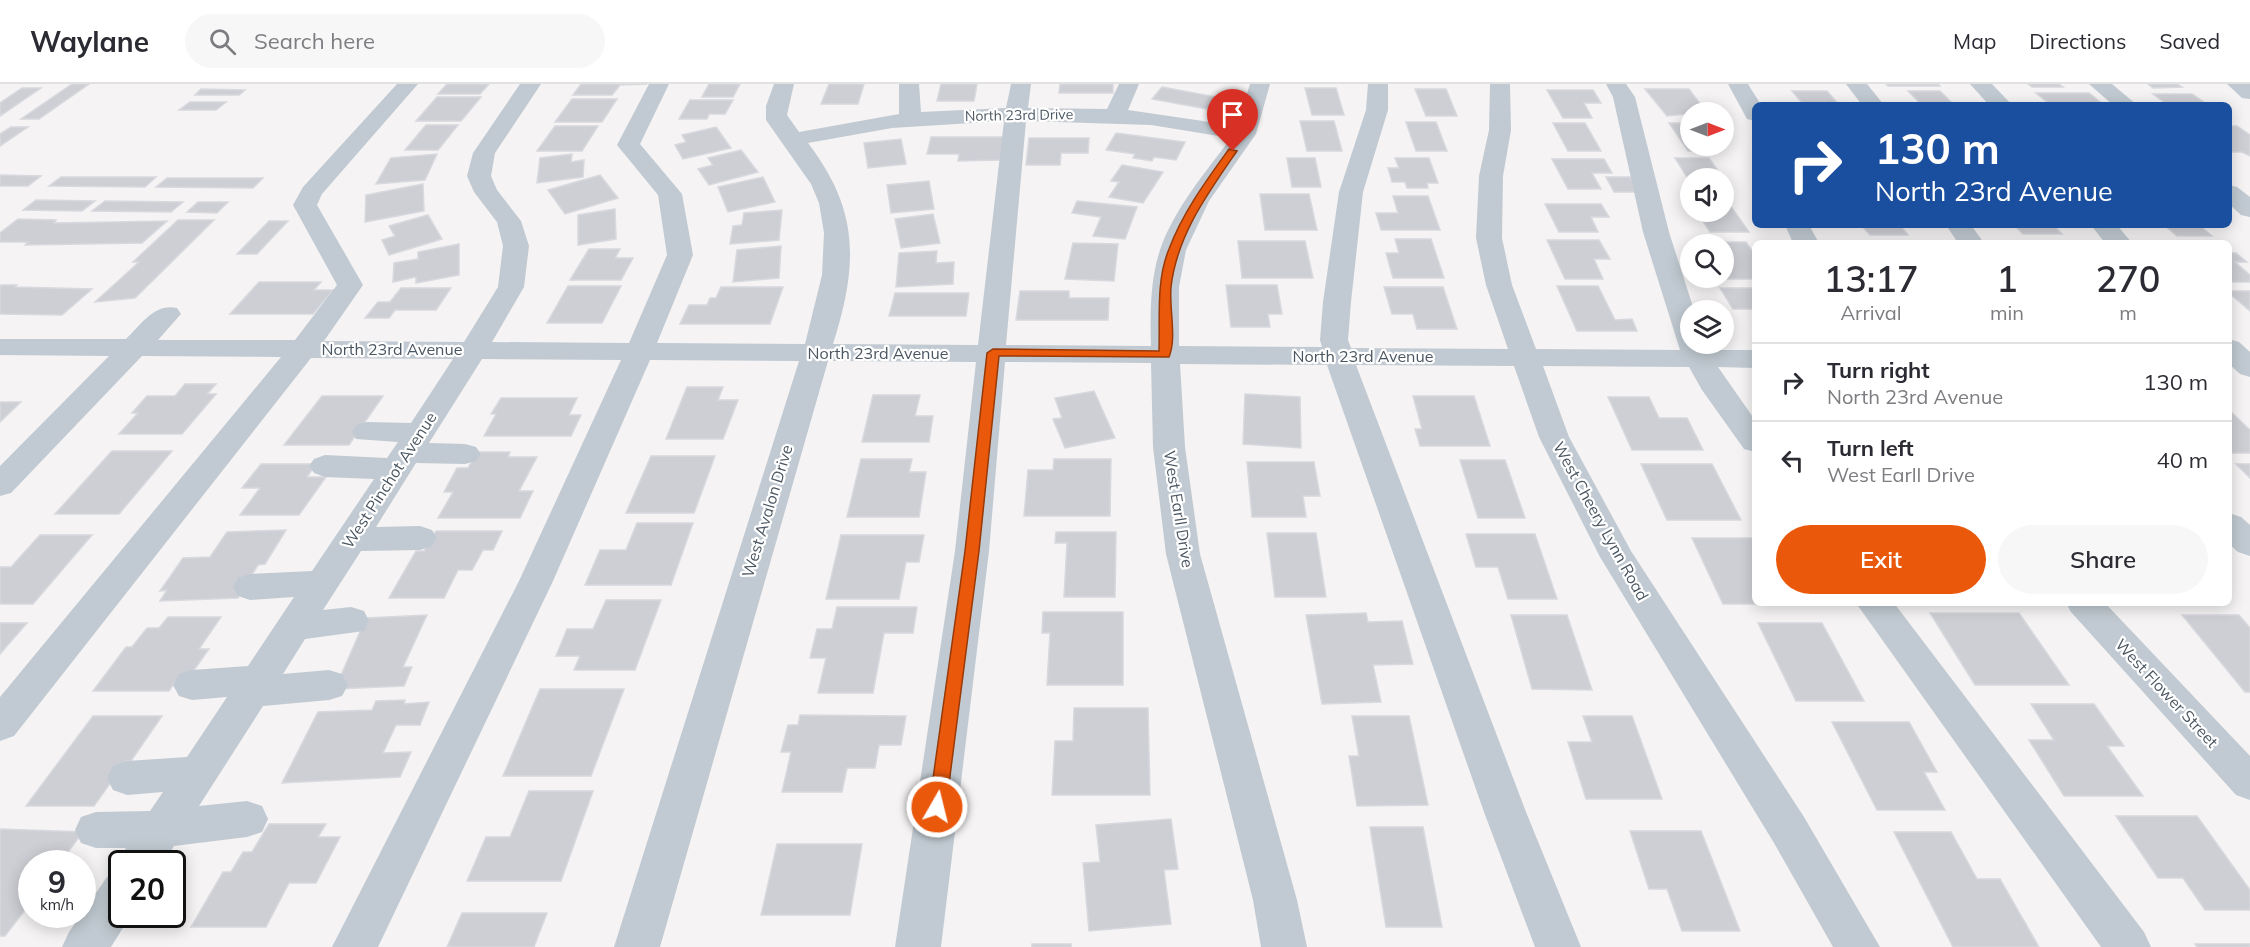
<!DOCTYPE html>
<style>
:root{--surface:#fff;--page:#f7f7f7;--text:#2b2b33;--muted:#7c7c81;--line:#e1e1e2;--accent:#ea580c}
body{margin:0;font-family:Mulish,sans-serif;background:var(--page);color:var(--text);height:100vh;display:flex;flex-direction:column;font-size:22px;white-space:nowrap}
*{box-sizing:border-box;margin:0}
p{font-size:20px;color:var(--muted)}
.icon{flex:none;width:33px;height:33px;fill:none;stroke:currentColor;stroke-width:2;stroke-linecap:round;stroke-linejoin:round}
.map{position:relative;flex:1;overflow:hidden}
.details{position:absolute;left:1752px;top:156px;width:480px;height:366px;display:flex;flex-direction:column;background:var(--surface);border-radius:9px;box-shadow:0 3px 15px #0003}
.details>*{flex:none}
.top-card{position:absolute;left:1752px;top:18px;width:480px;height:126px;border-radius:9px;box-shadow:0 3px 15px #0003;background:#1a4fa0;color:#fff;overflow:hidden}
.needle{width:39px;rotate:90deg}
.fabs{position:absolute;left:1680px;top:18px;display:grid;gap:12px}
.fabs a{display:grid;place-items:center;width:54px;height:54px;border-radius:50%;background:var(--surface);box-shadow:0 3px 15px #0003;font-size:30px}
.speed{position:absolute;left:18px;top:766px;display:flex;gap:12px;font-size:30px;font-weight:700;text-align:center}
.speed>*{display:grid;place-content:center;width:78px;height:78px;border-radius:50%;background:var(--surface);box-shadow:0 3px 15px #0003;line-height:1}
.speed small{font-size:15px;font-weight:400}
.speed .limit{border:3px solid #111;border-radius:9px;background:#fff;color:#111}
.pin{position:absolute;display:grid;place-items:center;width:51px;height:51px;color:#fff;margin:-62px -26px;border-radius:50% 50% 50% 0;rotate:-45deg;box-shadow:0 0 6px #0007}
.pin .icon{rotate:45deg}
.me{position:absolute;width:66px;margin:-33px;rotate:8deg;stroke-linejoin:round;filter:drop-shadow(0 0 4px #0008)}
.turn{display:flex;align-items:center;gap:21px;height:126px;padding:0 24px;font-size:27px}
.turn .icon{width:78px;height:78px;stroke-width:2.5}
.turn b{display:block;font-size:42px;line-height:51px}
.eta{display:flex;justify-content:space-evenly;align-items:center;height:102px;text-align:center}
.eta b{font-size:36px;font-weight:600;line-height:42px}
.primary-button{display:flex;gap:12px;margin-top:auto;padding:12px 24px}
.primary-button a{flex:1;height:69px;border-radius:36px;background:var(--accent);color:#fff;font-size:24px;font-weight:600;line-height:69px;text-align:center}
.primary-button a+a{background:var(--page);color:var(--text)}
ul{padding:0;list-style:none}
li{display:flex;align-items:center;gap:18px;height:78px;padding:0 24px;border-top:2px solid var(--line)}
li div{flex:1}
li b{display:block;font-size:22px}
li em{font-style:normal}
header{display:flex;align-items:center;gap:36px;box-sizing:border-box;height:84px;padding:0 30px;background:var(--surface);border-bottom:2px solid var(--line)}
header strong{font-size:28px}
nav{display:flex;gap:33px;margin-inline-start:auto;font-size:21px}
.search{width:420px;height:54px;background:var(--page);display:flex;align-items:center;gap:15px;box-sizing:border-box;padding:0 21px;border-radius:33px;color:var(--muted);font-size:22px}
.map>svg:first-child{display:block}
.building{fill:#cdcfd5;stroke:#d7d9de;stroke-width:1.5}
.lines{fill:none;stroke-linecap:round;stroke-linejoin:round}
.minor{fill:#c1cad2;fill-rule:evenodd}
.route{fill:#ea580c;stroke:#983908;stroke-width:1.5}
.labels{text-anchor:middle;stroke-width:4.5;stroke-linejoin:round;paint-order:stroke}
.far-street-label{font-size:14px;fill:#4a5661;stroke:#fff}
.street-label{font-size:16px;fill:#4a5661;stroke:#fff}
</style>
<header>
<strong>Waylane</strong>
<div class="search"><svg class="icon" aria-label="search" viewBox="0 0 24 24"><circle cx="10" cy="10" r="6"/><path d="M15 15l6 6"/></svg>Search here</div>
<nav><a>Map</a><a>Directions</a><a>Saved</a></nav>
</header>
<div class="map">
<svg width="2250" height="863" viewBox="0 0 2250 863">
<rect width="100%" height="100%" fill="#f5f3f3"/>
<!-- building -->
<g class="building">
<path d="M72,0h17l-50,35h-18z"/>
<path d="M447,0h42l-9,10h-42z"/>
<path d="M581,0h66l-27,1 -8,10h-39z"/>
<path d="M709,0h31l-7,13h-31z"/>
<path d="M829,0h35l-6,20h-37z"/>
<path d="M941,0h36l-3,17h-37z"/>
<path d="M1060,0h53v9h-54z"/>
<path d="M1886,0h52l2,2h-52z"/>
<path d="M2028,0h31l4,3h-31z"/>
<path d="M2148,0h29l5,3 -29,1z"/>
<path d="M1162,3l54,10 -9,12 -55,-10z"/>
<path d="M22,4h19l-41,28v-13z"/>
<path d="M1305,4h31l8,27h-32z"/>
<path d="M201,5l44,1 -6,5h-44z"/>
<path d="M1415,5h31l11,27h-31z"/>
<path d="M1645,5h44l17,23 -39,4z"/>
<path d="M1547,6h46l8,13h-17l8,15h-29z"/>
<path d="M1792,7h35l12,14h-35z"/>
<path d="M1908,7h32l14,14h-32z"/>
<path d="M2036,9h53l15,12h-53z"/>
<path d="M2153,10h39l16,11h-40z"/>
<path d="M437,13h44l-20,24h-45z"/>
<path d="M572,15h45l-15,23h-47z"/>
<path d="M690,16h43l-8,14h-16l-2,5h-28z"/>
<path d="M190,18h36l-10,8h-37z"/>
<path d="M1300,37h34l8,30h-35z"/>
<path d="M1406,38h30l11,29h-31z"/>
<path d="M1553,39h32l16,28h-33z"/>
<path d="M1669,39h21v23h25l5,5h-32z"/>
<path d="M426,41h32l-20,25h-33z"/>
<path d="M555,42h43l-16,25h-45z"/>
<path d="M2229,42h8l13,9v21l-8,-4h-13z"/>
<path d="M11,43h17l-28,19v-12z"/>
<path d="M716,43l15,21 -48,11 -8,-14 11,-3 -4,-7z"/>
<path d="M1116,49l69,9 -9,18 -22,-3 -2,4 -19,-3 2,-4 -29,-4z"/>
<path d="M931,53h72l-3,23 -42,1 1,-7h-32z"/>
<path d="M1029,54h60l-1,15h-27l-1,12h-34z"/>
<path d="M901,55l5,25 -38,4 -4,-25z"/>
<path d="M741,66l17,22 -49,13 -11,-16 15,-4 -5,-7z"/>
<path d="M437,70l-12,26 -49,4 15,-26z"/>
<path d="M572,70l-1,8 13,-2 -1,17 -46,6 3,-25z"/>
<path d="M1287,74h28l6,29h-29z"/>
<path d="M1395,74h34l9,25h-11l1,5h-21l-2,-6h-13l-4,-14h11z"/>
<path d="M1675,74h34l14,20h-33v4z"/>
<path d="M1552,75h52l8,14h-20l9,16h-33z"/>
<path d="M1122,81l41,7 -20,31 -34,-6 10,-15 -8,-1z"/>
<path d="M0,91l41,1 -13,10h-28z"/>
<path d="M600,91l18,23 -53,16 -17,-24z"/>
<path d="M61,93h95l-11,10 -96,-1z"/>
<path d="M763,93l12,25 -47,10 -10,-25z"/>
<path d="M1606,93h24l9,15h-25z"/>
<path d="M167,94h96l-10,10 -97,-1z"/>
<path d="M929,97l5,28 -43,4 -4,-28z"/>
<path d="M423,100l1,27 -59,11 1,-27z"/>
<path d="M1260,110h49l8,36h-52z"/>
<path d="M1393,112h35l12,34h-59l-5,-17h22z"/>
<path d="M1724,114h1l24,34h-39l-13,-20h27z"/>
<path d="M36,116l59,1 -13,10 -59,-1z"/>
<path d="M105,117l78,1 -12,10 -79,-1z"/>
<path d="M1077,117l60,6 -12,32 -32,-3 8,-19 -29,-4z"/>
<path d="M198,118h30l-11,11 -30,-1z"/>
<path d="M1545,120h56l8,13h-18l7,15h-39z"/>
<path d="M615,125l1,30 -38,6v-30z"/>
<path d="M782,126l-3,30 -49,4 3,-18 9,-1 2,-12z"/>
<path d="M933,130l7,29 -39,5 -6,-29z"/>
<path d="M428,131l14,24 -53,16 -7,-15 13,-4 -6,-10z"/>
<path d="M18,135l38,1 -2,3 113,-2 -25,22 -117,2 3,-3h-28v-9z"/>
<path d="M178,136h36l-79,78 -40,4 44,-40h-6z"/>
<path d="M269,137h19l-31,33h-20z"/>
<path d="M1861,141h39l8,10h-38z"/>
<path d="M2014,141h39l9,9h-39z"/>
<path d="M2164,141h35l13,11h-35z"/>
<path d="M1395,155h36l13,39h-51l-7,-25h13z"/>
<path d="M1547,156h52l11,19h-16l9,20h-38z"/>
<path d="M1238,157h67l8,37h-71z"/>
<path d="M1713,158h33l9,13v24h-32l1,-35h-9z"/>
<path d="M1073,159l45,1 -4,37 -49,-2z"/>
<path d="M459,160v31l-43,8v-6l-23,5 1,-19 24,-4v-7z"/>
<path d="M781,162l-2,32 -46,4 4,-32z"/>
<path d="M589,165h31l-5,9h18l-12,22h-51z"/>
<path d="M937,167l-1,12 18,-1 -1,22 -57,3 3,-34z"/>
<path d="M2229,169h7l11,9h-12l15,13v7h-21z"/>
<path d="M259,198h62l-7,8h19l-20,24h-83z"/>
<path d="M0,201h17l-2,2 77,2 -30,26 -62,-1z"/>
<path d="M1226,201h51l5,29h-14l2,13h-39z"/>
<path d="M568,202h53l-19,37h-55z"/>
<path d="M1557,202h41l17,34 17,-1 5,12h-60z"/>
<path d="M721,203h62l-13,37h-90l9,-19h18l3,-7h6z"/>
<path d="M1384,203h59l14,42h-40l-4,-15h-21z"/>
<path d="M401,204h50l-15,22h-41l-6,8h-24l13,-16h12z"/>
<path d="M1720,204h35v24l-2,-3h-20z"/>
<path d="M1020,207h49v7h40l-1,22h-92z"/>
<path d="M2229,207h21v20l-21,-18z"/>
<path d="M895,209h74l-3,23h-77z"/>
<path d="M185,300h31l-9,10h9l-34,40h-63l19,-21h-6l15,-17h28z"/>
<path d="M687,303h36l-5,13h20l-15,39h-57z"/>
<path d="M1094,307l21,47 -50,10 -12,-29 9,-1 -7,-20z"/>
<path d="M1245,310l55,3 1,51 -58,-4z"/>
<path d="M873,311h47l-5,21h18l-4,26h-67z"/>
<path d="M322,312h61l-34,49h-65z"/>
<path d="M1413,312h61l16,50h-70l-5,-17h7z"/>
<path d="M1608,313h41l10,21h28l16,32h-71z"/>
<path d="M501,314h76l-8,17h12l-10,21h-87l12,-22h-5z"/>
<path d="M0,318h21l-21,20z"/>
<path d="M2229,326l21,20v23h-21z"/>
<path d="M112,367h60l-53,63h-64z"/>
<path d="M477,368h33l-2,5h29l-18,34h14l-13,27h-82l15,-26h-9l13,-24h11z"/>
<path d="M651,372h64l-21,57h-68z"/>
<path d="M861,375h51l-3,13h17l-7,45h-72z"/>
<path d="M1054,375h57l-1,57h-86l4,-46h25z"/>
<path d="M1460,376h45l20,58h-47z"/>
<path d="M1247,378h67l6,34h-17l3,21h-54z"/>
<path d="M261,380h55l-9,13h19l-27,38h-59l20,-27h-18z"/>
<path d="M1641,380h71l29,56h-74z"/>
<path d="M2236,380h14v14z"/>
<path d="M637,439h56l-22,62h-86l15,-35h26z"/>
<path d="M286,446l-21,34 -7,1 -20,33 -78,3 7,-11 -7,1 23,-33 27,-1 17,-25z"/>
<path d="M436,447h66l-9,19h-10l-11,20h-14l-14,28h-55l27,-47h8z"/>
<path d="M1056,448h60l-1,65h-51l3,-54h-12z"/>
<path d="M1267,449h49l10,64h-51z"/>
<path d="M1466,450h69l22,65h-49l-10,-32h-22z"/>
<path d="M40,451h52l-59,69h-33v-37h11z"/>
<path d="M841,451h83l-5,27h-13l-7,37h-73z"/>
<path d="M1692,454h63v65l20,1h-52z"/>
<path d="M606,516h55l-26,70h-61l6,-14h-24l11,-27h26z"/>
<path d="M837,523h80l-4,26h-29l-11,60h-55l8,-35h-16l7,-29h15z"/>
<path d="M1043,528h80v73h-76l3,-52h-8z"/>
<path d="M1366,529l2,9 34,-1 11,43 -40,1 8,37 -59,2 -16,-89z"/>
<path d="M1930,529h89l50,72h-94z"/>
<path d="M427,531l-24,52h9l-8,19 -69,3 31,-71z"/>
<path d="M1511,531h56l25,75 -60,-1z"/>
<path d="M2182,531h57l11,13v64h-5z"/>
<path d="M168,533h53l-22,32h10l-22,31h-11l-7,11h-76l33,-44h6l15,-19h12z"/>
<path d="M0,539h27l-27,31z"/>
<path d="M1758,539h64l42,78h-68z"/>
<path d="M540,605h84l-33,87h-88z"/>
<path d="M405,616l-1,4 25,-2 -9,23h-24l-13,28 28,-1 -11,25 -118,6 36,-71 54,-2 4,-9z"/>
<path d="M2031,620h63l30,42h-17l36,50h-79l-35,-56h25z"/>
<path d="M1074,624h74l2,87h-98l3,-54h18z"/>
<path d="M800,631l106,1 -5,29h-22l-4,23h-28l-5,24h-60l9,-40h-10l7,-27h10z"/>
<path d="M93,632h69l-31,45h-5l-32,45h-68z"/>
<path d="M1352,632h57l19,89 -71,1 -8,-50h10z"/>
<path d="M1583,632h49l30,83h-76l-18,-57h24z"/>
<path d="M1832,638h77l28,50h-13l21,38h-68z"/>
<path d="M529,707h64l-32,90h-94l19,-44h24z"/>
<path d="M2116,732h81l53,74v20h-45l-22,-32h-25z"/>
<path d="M1171,735l7,50 -14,1 7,54 -82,7 -6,-68 17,-1 -4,-37z"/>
<path d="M269,740h57l-8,13h22l-24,46h-27l-23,44h-75l32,-55h8l12,-20h9z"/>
<path d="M1370,743h53l19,100h-56z"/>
<path d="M0,745l83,3 -18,24h8l-5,8h-36v37l-27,35h-5z"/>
<path d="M1630,747h71l39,100h-58l-15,-42h-18z"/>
<path d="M1894,748h57l26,47h23l39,68h-86z"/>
<path d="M777,760h85l-12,71h-89z"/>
<path d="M462,829h85l-13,34h-87z"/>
<rect x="1032" y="860" width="39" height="3"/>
<path d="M2195,860h55v3h-53z"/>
</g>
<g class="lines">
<!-- minor -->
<g class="minor">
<path d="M397,0h21l-96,110 -5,11 46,80 -39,56 140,1 34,-55 5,-41 -6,-24 -23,-30 -7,-16 6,-23 47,-69h21l-46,69 -4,23 6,14 24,31 8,25 -5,41 -32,55 137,1 38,-88 -9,-60 -41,-50 32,-61h20l-29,60 42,50 11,61 -36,88 148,1 17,-69 2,-42 -5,-30 -8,-19 -45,-64v-14l8,-22h20l-7,31 12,17 100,-18v-30h20l2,28 85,-4 5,-24h20l-3,24 79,1 12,-25h20l-11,26 109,16 13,-42h20l-14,50 -47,67 -23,49 -7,37v59l143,1 -2,-7 3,-38 16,-110 27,-82 2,-26h20v26l-25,82 -12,110 -3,38 3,8 157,1 -22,-64 -10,-47 3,-62 10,-46 1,-46h20l1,46 -8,46 -1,62 10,47 24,64 144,1 -37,-118 -30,-135 -7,-13h20l9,13 34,135 25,78h-4v34h15l3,6h47v18l-37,-1 37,53v32l-11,-3 -42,-59 -13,-23 -146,-1 26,71 62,114 173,266 76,130h-47l-59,-104 -174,-286 -61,-120 -25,-71 -158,-1 170,447 55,135h-46l-51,-135 -157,-447 -147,-1 5,83 15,107 97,346 10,47h-46l-8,-47 -87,-346 -13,-107 -2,-84 -146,-1 -16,189 -48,396h-46l60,-396 21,-189 -148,-1 -168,586h-46l185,-586 -149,-1 -97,221 -175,366h-46l187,-366 102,-221 -139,-1 -53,84 36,1 11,3 5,7 -5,7 -11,3 -49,-1 -40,64 44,-1 12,4 5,8 -5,8 -12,4 -59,1 -38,59 28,-3 13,4 5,10 -5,10 -59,8 -22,35 46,-4 13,4 6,11 -6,11 -13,4 -66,6 -64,100 48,-5 15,5 6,13 -6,13 -15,5 -73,9 -11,18h-41v51h9l-20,32h-49l7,-15 38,-55 14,-6 -3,-7 8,-16h-30l-15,-5 -6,-13 6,-13 15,-5 54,-1 13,-19 -36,3 -14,-5 -6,-12 6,-12 14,-5 60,-4 40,-60 -35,3 -13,-4 -6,-11 6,-11 13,-4 56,-4 46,-69 -44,3 -12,-4 -5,-9 5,-9 12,-4 62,-3 62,-92 -49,-2 -11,-4 -5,-7 5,-7 11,-4 62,3 11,-16 -42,-3 -4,-7 4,-7 11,-3 44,1 42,-64 -142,-1 -297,378 -14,5v-44l281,-340 -139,-1 -131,137 -11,3v-30l109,-110 -109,-1v-16h126c15,-14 28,-36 51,-31l4,6 -23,26h137l42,-55 -44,-80 10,-18zM1004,37l-26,224 -145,-1c25,-79 27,-133 -25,-201l84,-15zM1026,37l125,4 80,13c-26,35 -57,71 -71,112 -10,30 -10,65 -9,96l-145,-1z"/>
<path d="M1728,0h20l13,21h-6v16l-8,-2z"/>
<path d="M1846,0h21l17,21h-22z"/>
<path d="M1970,0h22l20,21h-23z"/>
<path d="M2089,0h23l25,21h-24z"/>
<path d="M2227,0h23v15l-8,-1z"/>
<path d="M2229,101l8,2 13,10v20l-9,-2 -12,-11z"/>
<path d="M1785,141h24l10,18h-26z"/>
<path d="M1946,141h25l13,18h-26z"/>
<path d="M2091,141h26l15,18h-27z"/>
<path d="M2229,255l10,3 11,10v25l-10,-3 -11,-10z"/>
<path d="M2229,429l12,4 9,8v31l-12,-4 -9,-8z"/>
<path d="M1856,519h38l250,329 7,15h-50z"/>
<path d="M2066,519h39l145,153v44l-14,-5 -165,-183z"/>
</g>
</g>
<!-- route -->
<path class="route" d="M1229,65l8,2c-29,42 -60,84 -66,136 -2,21 6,51 -2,70l-170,-1 -20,195 -33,256 -3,6 -6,2 -6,-2 -2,-6 36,-256 22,-198 6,-4 166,2c1,-33 -3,-71 10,-102 14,-37 37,-68 60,-100z"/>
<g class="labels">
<!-- far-street labels -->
<g class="far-street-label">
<text transform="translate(1019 31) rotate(-1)" y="5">North 23rd Drive</text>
</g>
<!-- street labels -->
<g class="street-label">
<text x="392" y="271">North 23rd Avenue</text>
<text x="878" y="275">North 23rd Avenue</text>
<text x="1363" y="278">North 23rd Avenue</text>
<text transform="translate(389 396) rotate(-57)" y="6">West Pinchot Avenue</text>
<text transform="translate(1179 425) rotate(81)" y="6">West Earll Drive</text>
<text transform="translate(767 427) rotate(-73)" y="6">West Avalon Drive</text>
<text transform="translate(1601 437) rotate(61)" y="6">West Cheery Lynn Road</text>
<text transform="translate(2167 609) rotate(47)" y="6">West Flower Street</text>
</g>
</g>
</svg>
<div class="fabs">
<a><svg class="needle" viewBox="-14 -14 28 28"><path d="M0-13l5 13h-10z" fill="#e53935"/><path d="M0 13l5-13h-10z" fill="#7c7c81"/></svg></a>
<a><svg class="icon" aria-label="sound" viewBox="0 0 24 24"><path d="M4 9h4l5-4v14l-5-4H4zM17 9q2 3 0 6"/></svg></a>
<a><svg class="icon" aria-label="search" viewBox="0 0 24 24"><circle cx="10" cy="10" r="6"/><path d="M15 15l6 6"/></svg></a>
<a><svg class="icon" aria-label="layers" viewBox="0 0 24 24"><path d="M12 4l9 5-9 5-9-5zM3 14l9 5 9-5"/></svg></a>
</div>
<div class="speed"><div>9<small>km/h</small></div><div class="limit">20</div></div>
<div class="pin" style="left:1233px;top:67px;background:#d93025"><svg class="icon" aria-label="arrive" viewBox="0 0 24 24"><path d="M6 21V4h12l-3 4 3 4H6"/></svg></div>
<svg class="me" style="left:937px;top:723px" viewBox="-20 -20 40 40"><circle r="17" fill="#ea580c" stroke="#fff" stroke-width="3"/><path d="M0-11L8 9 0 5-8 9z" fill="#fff"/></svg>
<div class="top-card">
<div class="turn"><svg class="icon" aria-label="right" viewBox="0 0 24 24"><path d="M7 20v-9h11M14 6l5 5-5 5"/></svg><div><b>130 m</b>North 23rd Avenue</div></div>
</div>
<section class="details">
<div class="eta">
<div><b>13:17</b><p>Arrival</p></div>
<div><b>1</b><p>min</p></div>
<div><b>270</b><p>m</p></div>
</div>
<ul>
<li><svg class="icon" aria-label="right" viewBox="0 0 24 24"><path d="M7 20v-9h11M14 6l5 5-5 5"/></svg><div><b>Turn right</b><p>North 23rd Avenue</p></div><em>130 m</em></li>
<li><svg class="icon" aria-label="left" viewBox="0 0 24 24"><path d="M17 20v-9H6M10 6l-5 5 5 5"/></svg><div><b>Turn left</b><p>West Earll Drive</p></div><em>40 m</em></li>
</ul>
<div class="primary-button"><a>Exit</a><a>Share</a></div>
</section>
</div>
